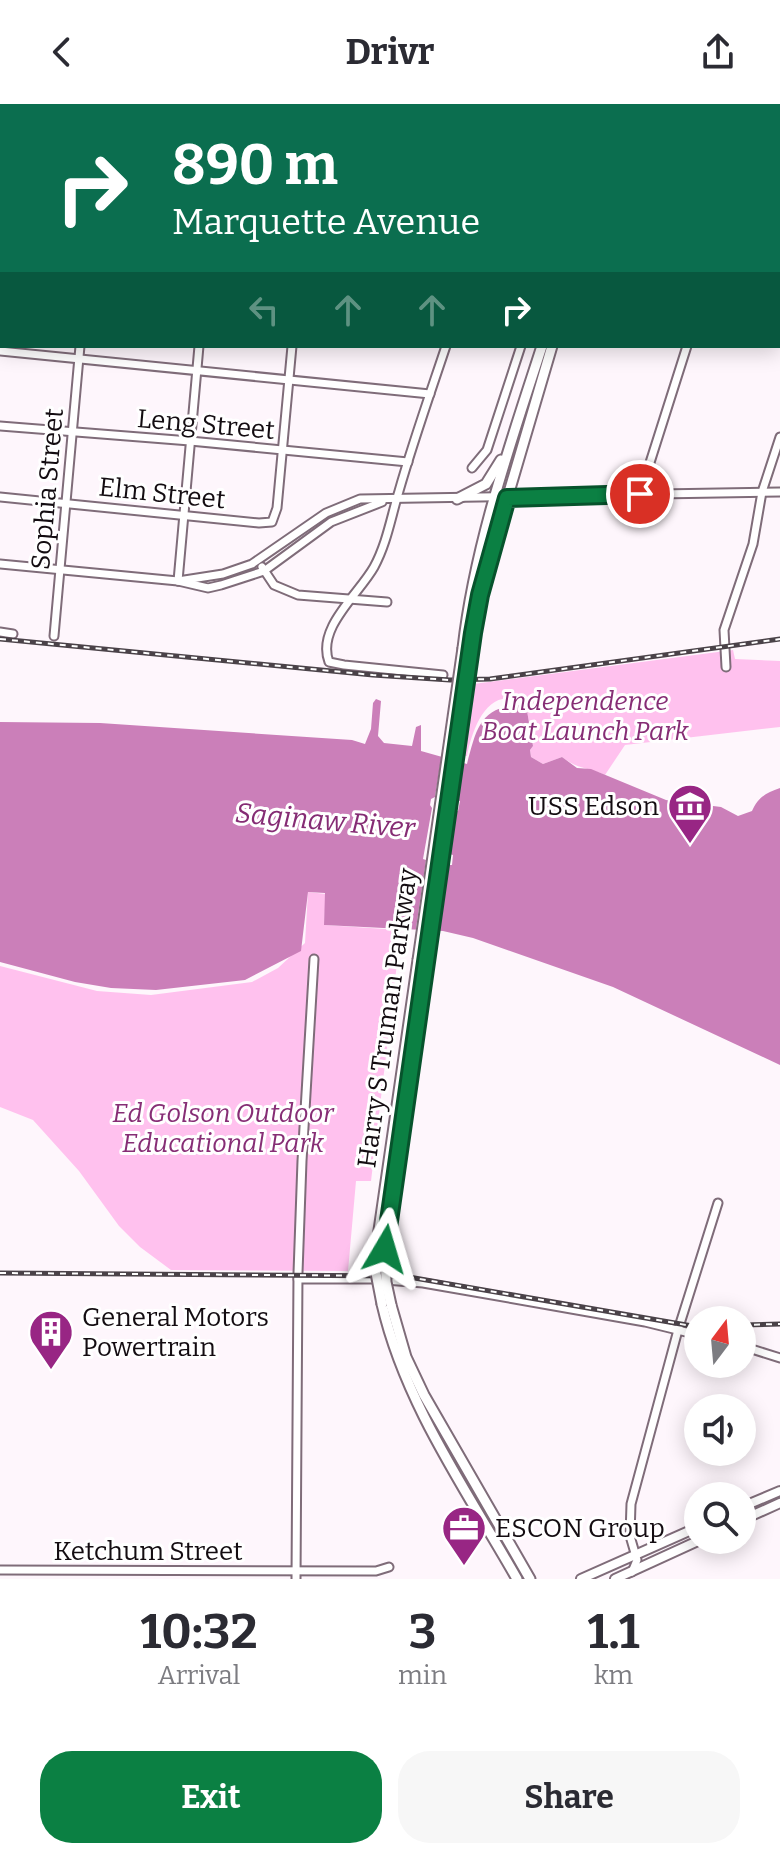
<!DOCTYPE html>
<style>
:root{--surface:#fff;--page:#f7f7f7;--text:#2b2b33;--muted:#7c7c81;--accent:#0b8043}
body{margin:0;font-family:Bitter,serif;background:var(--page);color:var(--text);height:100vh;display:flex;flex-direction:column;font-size:30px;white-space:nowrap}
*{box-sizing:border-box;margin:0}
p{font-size:26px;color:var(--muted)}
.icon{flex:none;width:44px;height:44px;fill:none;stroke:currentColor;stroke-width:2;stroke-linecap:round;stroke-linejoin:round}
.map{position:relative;height:1475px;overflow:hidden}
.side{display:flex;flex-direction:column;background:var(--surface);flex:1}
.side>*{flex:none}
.top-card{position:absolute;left:0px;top:0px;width:780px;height:244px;box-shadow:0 4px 20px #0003;background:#0b6e4f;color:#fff;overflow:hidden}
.needle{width:52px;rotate:16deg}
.buttons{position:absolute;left:684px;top:1202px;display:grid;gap:16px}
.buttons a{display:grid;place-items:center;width:72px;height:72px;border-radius:50%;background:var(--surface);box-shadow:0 4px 20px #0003;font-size:40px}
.pin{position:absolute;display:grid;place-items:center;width:68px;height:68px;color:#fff;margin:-34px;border:4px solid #fff;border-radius:50%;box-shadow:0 2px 8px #0007}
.me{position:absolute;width:88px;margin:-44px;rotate:7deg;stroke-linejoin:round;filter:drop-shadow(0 0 6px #0008)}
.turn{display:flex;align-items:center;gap:28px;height:168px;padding:0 40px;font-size:36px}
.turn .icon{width:104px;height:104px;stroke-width:2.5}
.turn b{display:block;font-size:56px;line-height:68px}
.lanes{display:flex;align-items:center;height:76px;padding:0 40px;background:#0003;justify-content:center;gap:40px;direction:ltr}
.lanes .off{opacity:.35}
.eta{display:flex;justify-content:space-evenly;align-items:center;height:136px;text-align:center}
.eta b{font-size:48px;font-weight:700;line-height:56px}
.button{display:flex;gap:16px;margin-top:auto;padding:16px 40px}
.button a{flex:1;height:92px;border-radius:32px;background:var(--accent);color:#fff;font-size:32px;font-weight:700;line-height:92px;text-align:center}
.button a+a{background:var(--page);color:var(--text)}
header{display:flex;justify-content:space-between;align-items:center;height:104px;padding:0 40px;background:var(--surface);font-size:36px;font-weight:700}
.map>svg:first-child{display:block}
.green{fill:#ffc1ee}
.water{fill:#cb7fb9}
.pier{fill:#fef6fc}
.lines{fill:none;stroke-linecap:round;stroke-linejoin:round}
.minor-casing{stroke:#7f6c79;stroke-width:11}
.tertiary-casing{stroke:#7f6c79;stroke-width:12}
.secondary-casing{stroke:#7f6c79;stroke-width:13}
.minor{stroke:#fff;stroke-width:7}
.tertiary{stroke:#fff;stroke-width:8}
.secondary{stroke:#fff;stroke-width:9}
.rail-casing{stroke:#4a4248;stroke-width:5}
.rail{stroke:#fff;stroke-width:2;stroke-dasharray:6;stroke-linecap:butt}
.secondary-bridge-casing{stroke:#7f6c79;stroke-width:13;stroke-linecap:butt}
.secondary-bridge{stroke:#fff;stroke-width:9}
.route-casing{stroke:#07532c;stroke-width:20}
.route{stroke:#0b8043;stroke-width:14}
.labels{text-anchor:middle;stroke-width:6;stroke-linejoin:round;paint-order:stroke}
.street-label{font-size:26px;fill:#130c11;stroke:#fff}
.park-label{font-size:26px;font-style:italic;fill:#862d75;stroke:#fff}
.poi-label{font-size:26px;fill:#130c11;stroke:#fff;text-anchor:start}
.water-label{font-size:28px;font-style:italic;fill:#852c74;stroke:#fff}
</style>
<header><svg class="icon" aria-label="back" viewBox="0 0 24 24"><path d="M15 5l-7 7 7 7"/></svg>Drivr<svg class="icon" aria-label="share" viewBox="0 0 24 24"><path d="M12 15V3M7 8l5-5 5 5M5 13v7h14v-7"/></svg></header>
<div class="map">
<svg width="780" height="1475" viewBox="0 0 780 1475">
<rect width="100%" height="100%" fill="#fef6fc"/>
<!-- green -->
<g class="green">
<path d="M733,546l2,9 45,2v66l-155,18 -20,30c-17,-8 -26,-5 -43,-18l-19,7 -12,-7 -1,-7 3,-4 -7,-41c-37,-24 -54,24 -59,51h-4l10,-72z"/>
<path d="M308,788l18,2 -2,31 77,5 -30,251h-15l-8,90 -177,-1 -31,-23 -21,-21 -40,-55 -46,-51 -33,-13v-141l97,25 54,4 101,-13 26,-14 27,-25z"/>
</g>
<!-- water -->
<path class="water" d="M376,595l5,2 -3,35 6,7 28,3 4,-19 5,-2v26l46,13c10,-38 14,-59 59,-59l7,41 -3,4 1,7 12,7 19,-7 15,11 14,1 75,31 55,7 17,9 14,-5c6,-14 14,-18 28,-23v277l-167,-78 -140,-49 -30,-7 -119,-6 1,-32 -17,-1 -7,59 -56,29 -89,10 -45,-2 -36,-6 -75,-20v-240l100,1 252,17 13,4 6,-15 2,-26z"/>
<!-- pier -->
<path class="pier" d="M442,649l19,6 -6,41 5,1 -2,10h-6l-6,42 7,2 -1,10h-6l-10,70h-21l11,-75 -3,-1 9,-51 -2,-3 1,-6 4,-2z"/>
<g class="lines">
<!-- minor casing -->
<g class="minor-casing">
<g id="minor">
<path d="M14,2v-2"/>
<path d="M105,2v-2"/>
<path d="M223,2v-2"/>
<path d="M422,2l1,-2"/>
<path d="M524,2l1,-2"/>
<path d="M0,34h2"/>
<path d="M778,94l2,1"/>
<path d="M0,103h2"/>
<path d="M0,142l2,-19"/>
<path d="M0,175h2"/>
<path d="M0,247l430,43"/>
<path d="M0,322l190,15 218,21"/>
<path d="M472,364l15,-18 34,-104"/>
<path d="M640,390l47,-148"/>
<path d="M0,393l259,26 13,-1 5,-14 15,-162"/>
<path d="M0,460l178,17 30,7 13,-3 43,-14 67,-49 51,-20"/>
<path d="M262,463l12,18 24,10 89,7"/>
<path d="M178,477l45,-7 29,-10 74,-51 34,-14 420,-7"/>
<path d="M178,477l21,-235"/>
<path d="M0,528l13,2"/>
<path d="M54,532l26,-290"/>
<path d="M726,563l-2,-37 29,-86 9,-52 18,-55"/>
<path d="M443,571l-99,-10 -15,-3c-13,-34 30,-68 45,-95 13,-24 17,-50 25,-76 14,-49 31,-97 47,-145"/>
<path d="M298,1175h75l50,4 222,39 53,13"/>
<path d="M742,1242l38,12"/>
<path d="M0,1466l376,1 13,-4"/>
<path d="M632,1468l5,-12 -7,-24 1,-32 47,-174 40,-127"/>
<path d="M296,1475l2,-306 4,-112 12,-202"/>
</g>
</g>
<!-- tertiary casing -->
<g class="tertiary-casing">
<g id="tertiary">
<path d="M742,1403l38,-16"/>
<path d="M742,1416l38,-17"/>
<path d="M581,1475l117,-52"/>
<path d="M615,1475l85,-39"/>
</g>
</g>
<!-- secondary casing -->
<g class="secondary-casing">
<g id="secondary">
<path d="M576,0v2"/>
<path d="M584,0v2"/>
<path d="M457,395l29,-15 15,-24"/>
<path d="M463,544c12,-104 47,-203 79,-302"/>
<path d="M471,545l16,-82 65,-221"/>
<path d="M385,1145l41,-288"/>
<path d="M376,1147l42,-291"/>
<path d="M382,1200c23,100 85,187 135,275"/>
<path d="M391,1201l15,52 18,38 106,184"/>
</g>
</g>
<!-- minor -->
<use href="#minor" class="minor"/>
<!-- tertiary -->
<use href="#tertiary" class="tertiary"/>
<!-- secondary -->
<use href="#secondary" class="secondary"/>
<!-- rail casing -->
<g class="rail-casing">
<g id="rail">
<path d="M0,535l373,36 77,5 40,-1 290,-40"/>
<path d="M0,1169l403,3 295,51"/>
<path d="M742,1221l38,-1"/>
</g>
</g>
<!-- rail -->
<use href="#rail" class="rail"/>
<!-- secondary-bridge casing -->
<g class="secondary-bridge-casing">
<g id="secondary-bridge">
<path d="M418,856l45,-312"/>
<path d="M426,857l45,-312"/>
<path d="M385,1145l1,33 5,23"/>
<path d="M376,1147v22l6,31"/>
</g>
</g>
<!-- secondary-bridge -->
<use href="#secondary-bridge" class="secondary-bridge"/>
</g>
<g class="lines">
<!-- route casing -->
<g class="route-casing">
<path id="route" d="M385,1145l88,-616 7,-38 27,-97 133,-4"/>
</g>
<!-- route -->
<use href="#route" class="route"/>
</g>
<!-- icons -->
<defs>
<g id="museum-pin" transform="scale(2.3)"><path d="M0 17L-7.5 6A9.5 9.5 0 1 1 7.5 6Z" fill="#982684" stroke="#fff"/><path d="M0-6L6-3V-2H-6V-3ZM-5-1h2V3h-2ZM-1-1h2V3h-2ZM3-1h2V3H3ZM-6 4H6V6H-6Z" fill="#fff"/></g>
<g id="building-pin" transform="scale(2.3)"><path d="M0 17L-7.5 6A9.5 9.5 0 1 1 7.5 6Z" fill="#982684" stroke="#fff"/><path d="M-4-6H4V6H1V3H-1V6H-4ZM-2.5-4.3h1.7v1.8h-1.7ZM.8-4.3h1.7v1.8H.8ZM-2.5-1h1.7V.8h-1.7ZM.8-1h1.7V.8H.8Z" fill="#fff"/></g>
<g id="office-pin" transform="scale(2.3)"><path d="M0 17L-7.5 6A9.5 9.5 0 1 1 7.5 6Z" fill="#982684" stroke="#fff"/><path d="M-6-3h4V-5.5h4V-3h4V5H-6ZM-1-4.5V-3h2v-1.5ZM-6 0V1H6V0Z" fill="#fff"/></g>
</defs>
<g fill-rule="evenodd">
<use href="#museum-pin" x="690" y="702"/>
<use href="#building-pin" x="51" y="1228"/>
<use href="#office-pin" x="464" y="1424"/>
</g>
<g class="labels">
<!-- street labels -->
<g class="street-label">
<text transform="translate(206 320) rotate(5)" y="9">Leng Street</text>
<text transform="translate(47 385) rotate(-85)" y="9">Sophia Street</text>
<text transform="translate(162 389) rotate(6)" y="9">Elm Street</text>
<text transform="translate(387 914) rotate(-82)" y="9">Harry S Truman Parkway</text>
<text x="148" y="1456">Ketchum Street</text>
</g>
<!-- park labels -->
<g class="park-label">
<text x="585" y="606">Independence<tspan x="585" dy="30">Boat Launch Park</tspan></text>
<text x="223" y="1018">Ed Golson Outdoor<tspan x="223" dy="30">Educational Park</tspan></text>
</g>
<!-- poi labels -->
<g class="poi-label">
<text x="659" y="711" text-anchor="end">USS Edson</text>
<text x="82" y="1222">General Motors<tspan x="82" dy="30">Powertrain</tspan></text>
<text x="495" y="1433">ESCON Group</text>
</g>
<!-- water labels -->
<g class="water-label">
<text transform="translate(325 716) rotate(5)" y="10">Saginaw River</text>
</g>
</g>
</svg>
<div class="buttons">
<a><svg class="needle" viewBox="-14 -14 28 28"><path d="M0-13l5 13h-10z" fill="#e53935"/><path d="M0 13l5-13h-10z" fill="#7c7c81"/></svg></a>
<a><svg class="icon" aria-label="sound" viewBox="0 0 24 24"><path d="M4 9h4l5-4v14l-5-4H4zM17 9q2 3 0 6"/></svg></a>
<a><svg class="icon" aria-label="search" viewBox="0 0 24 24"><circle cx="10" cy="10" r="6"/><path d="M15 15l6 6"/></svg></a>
</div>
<div class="pin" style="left:640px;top:390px;background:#d93025"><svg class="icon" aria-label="arrive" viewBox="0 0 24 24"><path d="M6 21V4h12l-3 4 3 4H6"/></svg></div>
<svg class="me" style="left:385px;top:1145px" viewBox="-20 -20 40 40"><path d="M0-17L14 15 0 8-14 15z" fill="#0b8043" stroke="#fff" stroke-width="4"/></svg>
<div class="top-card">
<div class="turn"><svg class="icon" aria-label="right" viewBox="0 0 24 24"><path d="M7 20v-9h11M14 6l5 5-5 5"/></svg><div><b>890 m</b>Marquette Avenue</div></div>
<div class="lanes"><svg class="icon off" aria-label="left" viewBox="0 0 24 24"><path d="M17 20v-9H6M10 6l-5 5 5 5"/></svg><svg class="icon off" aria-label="ahead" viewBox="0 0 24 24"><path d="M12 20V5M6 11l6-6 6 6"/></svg><svg class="icon off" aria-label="ahead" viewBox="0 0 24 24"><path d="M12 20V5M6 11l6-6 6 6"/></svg><svg class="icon" aria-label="right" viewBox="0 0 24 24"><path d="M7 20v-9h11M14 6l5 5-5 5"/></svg></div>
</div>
</div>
<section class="side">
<div class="eta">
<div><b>10:32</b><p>Arrival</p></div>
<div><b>3</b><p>min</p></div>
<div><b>1.1</b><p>km</p></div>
</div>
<div class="button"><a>Exit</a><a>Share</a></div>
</section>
